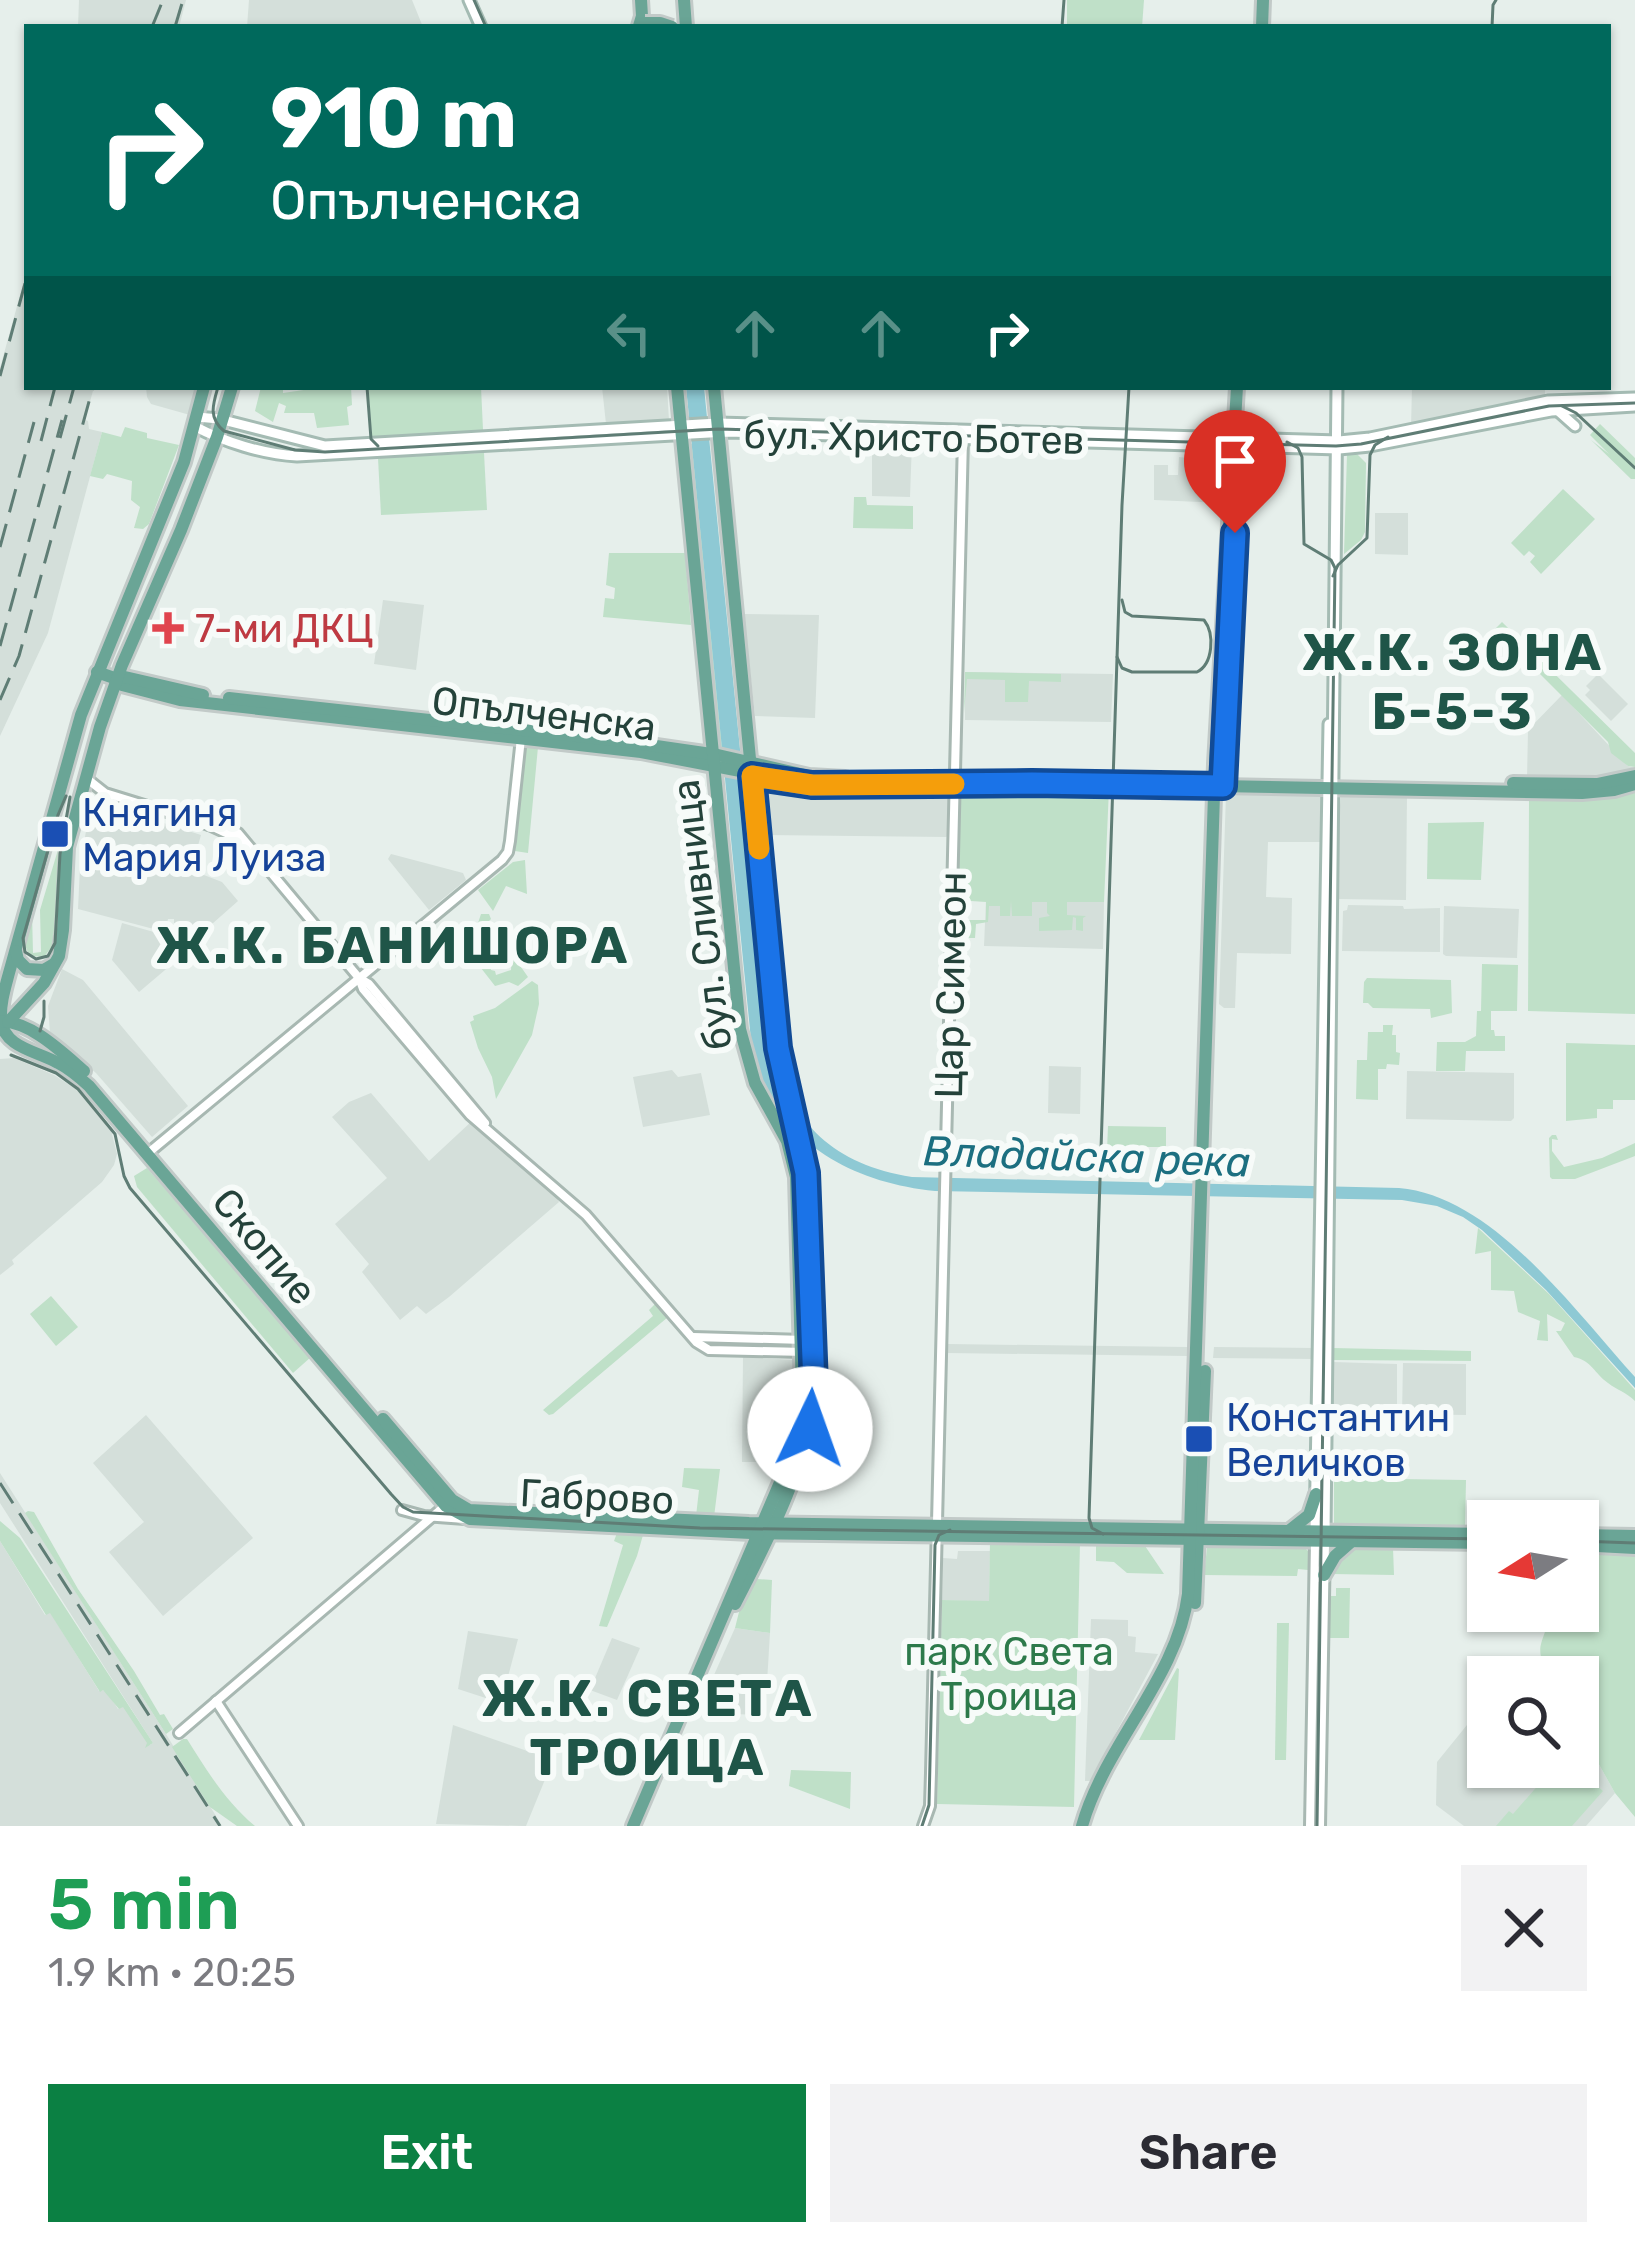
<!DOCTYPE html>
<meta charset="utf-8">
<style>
:root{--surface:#fff;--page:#f2f2f3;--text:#2b2b33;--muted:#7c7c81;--accent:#0b8043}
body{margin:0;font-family:Rubik,sans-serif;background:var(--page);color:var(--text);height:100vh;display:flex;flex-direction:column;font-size:45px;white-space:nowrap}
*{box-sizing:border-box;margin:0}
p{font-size:39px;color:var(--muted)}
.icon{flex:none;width:66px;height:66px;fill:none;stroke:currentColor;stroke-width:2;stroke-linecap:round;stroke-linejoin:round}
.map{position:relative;height:1826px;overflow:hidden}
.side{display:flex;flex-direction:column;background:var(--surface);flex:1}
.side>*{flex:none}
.banner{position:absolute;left:24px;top:24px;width:1587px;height:366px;border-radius:0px;box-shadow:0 3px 9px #0004;background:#00695c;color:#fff;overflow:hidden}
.needle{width:78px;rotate:259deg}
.tools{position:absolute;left:1467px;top:1500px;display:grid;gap:24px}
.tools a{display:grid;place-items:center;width:132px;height:132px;border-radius:0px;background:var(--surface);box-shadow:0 3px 9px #0004;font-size:60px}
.pin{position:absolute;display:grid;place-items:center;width:102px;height:102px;color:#fff;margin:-123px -51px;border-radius:50% 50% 50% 0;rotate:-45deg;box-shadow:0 0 12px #0007}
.pin .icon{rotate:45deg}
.me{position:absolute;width:132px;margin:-66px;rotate:3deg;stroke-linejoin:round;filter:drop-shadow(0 0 9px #0008)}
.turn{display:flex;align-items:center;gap:42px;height:252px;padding:0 48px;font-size:54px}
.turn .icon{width:156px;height:156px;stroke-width:2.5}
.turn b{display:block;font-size:84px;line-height:102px}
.lanes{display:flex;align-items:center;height:114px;padding:0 48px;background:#0003;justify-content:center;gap:60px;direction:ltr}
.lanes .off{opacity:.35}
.round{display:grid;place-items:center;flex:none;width:126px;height:126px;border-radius:0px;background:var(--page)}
.headline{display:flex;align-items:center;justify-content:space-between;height:204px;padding:0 48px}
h1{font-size:72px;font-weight:600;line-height:90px;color:#1e9e55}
.action{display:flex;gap:24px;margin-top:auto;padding:24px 48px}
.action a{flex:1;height:138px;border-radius:0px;background:var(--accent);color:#fff;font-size:48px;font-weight:600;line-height:138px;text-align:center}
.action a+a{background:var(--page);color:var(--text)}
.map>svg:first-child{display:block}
.built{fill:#d4dfda}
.green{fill:#bfe0c8}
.water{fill:#8ec9d4}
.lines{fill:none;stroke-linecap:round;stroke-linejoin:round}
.tertiary-casing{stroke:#a8b8b2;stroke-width:14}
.secondary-casing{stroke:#a4bbb3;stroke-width:15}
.primary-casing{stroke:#c2cac8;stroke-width:18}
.tertiary{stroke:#fff;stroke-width:8}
.secondary{stroke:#fff;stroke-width:9}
.primary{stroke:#6aa596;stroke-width:12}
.tram{stroke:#5f7d75;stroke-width:3}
.rail{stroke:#5f7d75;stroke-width:3;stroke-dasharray:24 12;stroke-linecap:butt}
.primary-bridge-casing{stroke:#c2cac8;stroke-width:18;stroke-linecap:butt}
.primary-bridge{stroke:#6aa596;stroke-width:12}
.route-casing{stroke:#114b97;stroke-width:30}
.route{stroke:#1a73e8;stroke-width:21}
.slow{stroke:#f59e0b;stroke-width:21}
.health-dot{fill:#e0444e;stroke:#f7fbf9;stroke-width:4.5}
.transit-dot{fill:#1a4fb4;stroke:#f7fbf9;stroke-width:4.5}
.labels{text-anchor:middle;stroke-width:12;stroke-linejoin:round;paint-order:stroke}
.street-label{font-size:39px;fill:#24423a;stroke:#f7fbf9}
.health-label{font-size:39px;fill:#be3a42;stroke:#f7fbf9;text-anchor:start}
.transit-label{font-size:39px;fill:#164399;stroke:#f7fbf9;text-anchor:start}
.park-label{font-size:39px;fill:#2d7a4b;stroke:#f7fbf9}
.water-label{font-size:42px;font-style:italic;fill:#1c6f80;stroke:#f7fbf9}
.district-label{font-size:51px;font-weight:bold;letter-spacing:3px;fill:#1f5548;stroke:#f7fbf9}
</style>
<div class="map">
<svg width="1635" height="1826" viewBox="0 0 1635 1826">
<rect width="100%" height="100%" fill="#e6efeb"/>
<!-- built -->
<g class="built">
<path d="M79,0h107l-7,27h-101z"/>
<path d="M249,0h163l11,27h-176z"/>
<path d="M27,270v117h67l-9,33 3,1 1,8 13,3 -54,201 -48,103v-368z"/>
<path d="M146,387h52l-8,28 -39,-11 -4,-7z"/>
<path d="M602,387h65l2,33 -63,4z"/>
<path d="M1412,387h133v8l-134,32z"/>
<path d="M872,441h40l-2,56 -38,-1z"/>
<path d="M1189,451l37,2 -3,50 -69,-3v-35h14v10h10l1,-18 9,1z"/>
<path d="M1375,513h33v42l-33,-1z"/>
<path d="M383,600l41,5 -8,65 -42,-6z"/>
<path d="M744,614l75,1 -4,103 -60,-2z"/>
<path d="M965,672l148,2 -2,48 -146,-2z"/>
<path d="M1598,674l30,30 -17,17 -26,-26 5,-5 -4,-4z"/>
<path d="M1562,695l66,71 7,2 -28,8 -80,3 1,-49z"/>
<path d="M767,782l31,6 151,2 3,3 -2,41 -4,3 -181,-2 -6,-45 2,-5z"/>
<path d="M1228,791l96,3v48h-56l-2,55 26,1 -1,56 -54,-1 -2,55h-11l-5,-4 7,-210z"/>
<path d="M1407,793l-1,107 -68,-1 -2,-3 1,-55 4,-47z"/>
<path d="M98,802l103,33 -10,35 31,12 16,19 -43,38 -18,-5 2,-9 -5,-2v-4h-6l-3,13 -87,-23 2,-42 6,-36z"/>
<path d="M391,854l72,19 3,7 -37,30 -41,-51z"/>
<path d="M986,900l118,2 -1,47 -119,-3z"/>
<path d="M1348,905l55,1 1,3 36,-1v44l-98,-1 1,-40 4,-1z"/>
<path d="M1444,906l75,3 -2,49 -71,-2 -3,-2z"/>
<path d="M122,923l53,15 16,10 -52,44 -27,-32z"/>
<path d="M62,969l21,11 105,126 -36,31 -56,-64 -46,-40 -2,-27z"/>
<path d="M14,1058l40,17 22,14 35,41 6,24 -3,11 -12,17 -90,78 2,4 -14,11v-216z"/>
<path d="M1049,1066l32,1 -1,47 -32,-1z"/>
<path d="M672,1070l6,7 23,-4 9,42 -67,12 -10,-50z"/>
<path d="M1407,1071l107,2v45l-3,3 -105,-2z"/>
<path d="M371,1093l58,68 43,-40 82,71 5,10 -110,95 -23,17 -9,-8 -17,14 -38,-48 7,-8 -34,-40 52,-46 -55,-61 17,-15z"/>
<path d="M948,1344l239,3v9l-240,-3z"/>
<path d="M1214,1347l100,1v11l-101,-1z"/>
<path d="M743,1357l51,3 -1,47 -3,22 -15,33h-33z"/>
<path d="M1333,1362l64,2v50l-65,-1z"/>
<path d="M1403,1363l63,1v51l-64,-1z"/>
<path d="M146,1415l107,123 -90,78 -54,-64 35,-30 -51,-59z"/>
<path d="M0,1473l166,261 56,92h-222v-285l45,74 5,-3 49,79 4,-1 6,5 9,14 6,-3 26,39 3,-2 -153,-240z"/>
<path d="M958,1551h32l-1,51 -47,-2 1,-42 14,1z"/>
<path d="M1091,1619l37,1v16l8,1 -1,15 23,2 -68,127h-5z"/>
<path d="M735,1628l35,5 -5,82 -68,-2z"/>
<path d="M468,1631l50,8 -17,64 -43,-14z"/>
<path d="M612,1638l28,10 -23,52 -27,-10z"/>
<path d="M1488,1699v68h90v-40l37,66 -29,33h-122l-28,-21 1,-43z"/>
<path d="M453,1725l100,35 -27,66 -90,-2z"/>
</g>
<!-- green -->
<g class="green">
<path d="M1067,0h77l-2,27h-72l-3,-1z"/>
<path d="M261,387h22v6l41,-6h27l1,18 -5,2 2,18 -32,3 -3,-15h-30l2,-7 -7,-3 -6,19 -18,-11z"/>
<path d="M368,387h113l2,43 -111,9z"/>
<path d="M1600,424l35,34v21h-4l-40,-39 18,14 -19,-19z"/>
<path d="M125,427l22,6v5l32,7 -30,79 -6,5 -9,-1 6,-21 -9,-7 1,-19 -25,-7 -4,5 -13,-3 12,-44 19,5z"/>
<path d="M688,444h4l30,303 -4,-1z"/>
<path d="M484,453l3,57 -106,5 -3,-57z"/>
<path d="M1347,454h10l9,9 -1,69 -4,8 -17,14z"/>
<path d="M1563,489l32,30 -54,55 -11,-12 5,-6 -6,-5 -5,5 -13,-13z"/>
<path d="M854,497h12l1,8 46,1v23l-60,-1z"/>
<path d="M609,553h76l6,72 -88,-8 2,-19 9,1 1,-11 -9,-3z"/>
<path d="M1502,622l133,131v14l-7,-1 -17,-13 -3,-11 -113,-113z"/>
<path d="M965,672l96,2v8l-32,-1 -1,21h-23v-22l-38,-1 -3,34z"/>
<path d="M526,746l12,1 -10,106 -13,-2 -3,-4 9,-97z"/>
<path d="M961,786l148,3 -5,113h-37v13l19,1 -3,2v13l-7,-1v-12l-3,-1 -1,13 -33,1v-13l11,-2 -3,-3v-11h-15v14h-20l-1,-15 -1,15h-10v-10h-11l-1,16 -12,2 -1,14h-6l-10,-18h27v-18l-30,-2z"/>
<path d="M1635,792v222l-107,-3 1,-210 65,-1z"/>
<path d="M1484,822l-3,58 -54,-1 1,-56z"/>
<path d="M60,843l-7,102 -9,12 -13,-1c-12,-14 -3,-28 1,-44l1,41 8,-1 -1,-42z"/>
<path d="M525,860l2,34 -21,-8 -13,25 -15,-21 35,-28z"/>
<path d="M481,914h8l2,5 -10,10 6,8 8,-6 11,18 -18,5 3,16 4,1 1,4 15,-5 1,-16 16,23 -10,9 -9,-4 -14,4 -32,-41 9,-4z"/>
<path d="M1482,964l36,1 -1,46h-26v19h3l1,6h10v15h-39l-1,20h-29l1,-29h28l11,-6 1,-25h4z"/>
<path d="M1367,978l84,2 1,33 -21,5 -1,-9 -57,-1 -5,-5h-5l1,-21z"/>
<path d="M532,981l6,4 1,19 -7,31 -36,64 -4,-22 -14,-29 -8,-26 4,-2 -1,-4 22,-8z"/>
<path d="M1383,1025h10l-1,10h4v17l4,1 -1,12 -12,-1 -1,5h-8v31l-22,-1 1,-39h10l1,-28h15z"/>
<path d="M1566,1043l69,2v55h-22v9h-16v9l-31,3z"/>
<path d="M1108,1126l58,1v20h-26v29l-34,-1z"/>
<path d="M1552,1135h4l2,5 -6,-1v12l12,16 38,-9 33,-15v13l-60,23h-23l-2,-2 -1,-39z"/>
<path d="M147,1168l164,189 -18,16 -156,-186 -3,-11z"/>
<path d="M1478,1228l71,66 86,96v11c-9,-9 -18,-11 -27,-18 -14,-10 -16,-22 -34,-26l-18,-26h5l4,-8 -18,-9 1,27 -11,-1 3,-19 -22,-9 -4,-21 -23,-1v-39l-16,3z"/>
<path d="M635,1280l33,37 -115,97 -4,1 -6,-5 110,-94 -4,-6 6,-6z"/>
<path d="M51,1296l27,31 -22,19 -26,-32z"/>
<path d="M1333,1348l138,3v10l-138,-1z"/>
<path d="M684,1468l36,1 -6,48 -18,-1 3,-26 -17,-3z"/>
<path d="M1334,1478l132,2 -1,47 -131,-2z"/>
<path d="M565,1497l93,4v6l3,1 -1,8 -97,-6z"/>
<path d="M28,1511l6,1 44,77 56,82 26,44 4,-1 9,15 -7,5 -141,-221z"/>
<path d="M0,1521l20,17 133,205 -8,5 2,-5 -24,-36 -4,2 -16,-19 -3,2 -50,-79 -4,2 -46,-74z"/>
<path d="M617,1533l26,2 -6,21 -30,71 -8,-1 24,-81 -9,-4z"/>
<path d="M990,1540l90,3 -6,264 -137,-3 5,-204 47,1z"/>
<path d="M1096,1543h47l21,31 -37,-1 -13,-11 -18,-1z"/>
<path d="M1212,1545l94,4 3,3 -1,18 -10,-1 -1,7 -93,-1 3,-27z"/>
<path d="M1357,1547l36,1 1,27 -63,-1c5,-12 13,-23 26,-27z"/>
<path d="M1584,1550l51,3v264l-20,-24 -37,-66v-50h-29c-19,-36 -1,-33 -1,-66h30v-45l5,-1z"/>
<path d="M757,1579l15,1 -2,53 -35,-5 6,-24z"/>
<path d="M1336,1588h14l-1,50h-21l2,-42h6z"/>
<path d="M1277,1623h12l-3,137h-11z"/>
<path d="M1177,1668l2,1 -4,71h-36z"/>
<path d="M183,1739h4c20,32 39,63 68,87h-18l-27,-19 -38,-60z"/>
<path d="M1554,1767h21l28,24 -31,35h-76l13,-15 4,3z"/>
<path d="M791,1770l60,2 -1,37 -61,-23z"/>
</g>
<!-- water -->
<path class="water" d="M686,387h18l66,664c24,74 63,113 142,126l487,11c94,8 176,123 236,189v11l-89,-98 -64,-60 -19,-13 -26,-11 -35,-6 -467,-9c-89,-9 -169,-55 -184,-151z"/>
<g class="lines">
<!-- tertiary casing -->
<g class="tertiary-casing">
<g id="tertiary">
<path d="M86,778l19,15 104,32 28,13"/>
<path d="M209,825h6l23,8 121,145 4,11 107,126 116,100 110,127 13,8 96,2"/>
<path d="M359,978l10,6 116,139"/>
<path d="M147,1154l355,-294 6,-8 2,-11 11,-103"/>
<path d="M693,1337l111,3"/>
<path d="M402,1510l22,6 41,3"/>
<path d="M216,1701l82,125"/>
<path d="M179,1733l267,-228"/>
<path d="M923,1826l7,-20 1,-33 32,-1335"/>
<path d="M1310,1826l5,-284"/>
<path d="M1320,1826l5,-284"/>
</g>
</g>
<!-- secondary casing -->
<g class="secondary-casing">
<g id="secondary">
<path d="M469,0l12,27"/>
<path d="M1557,410l18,16"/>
<path d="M197,417l22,2 106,27 393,-23 621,18 31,-3 178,-37 87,-3"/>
<path d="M194,426c30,16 69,28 103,30l430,-24 612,17 31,-3 181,-35 84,-5"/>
<path d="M1325,1533l12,-1146"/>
<path d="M1315,1535l14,-811"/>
</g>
</g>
<!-- primary casing -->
<g class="primary-casing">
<g id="primary">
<path d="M684,0l2,27"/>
<path d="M639,26l3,-10 -1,-16"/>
<path d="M1262,27l1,-27"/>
<path d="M204,387l-20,75 -103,253 -72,258c-4,15 -9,31 -8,47 3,28 36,31 57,43 12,6 21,14 31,23l357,420 24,13 281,14 737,10"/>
<path d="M714,387l64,661 28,125 8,213c-2,70 -47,156 -79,218"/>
<path d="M97,672l20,7 5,6 58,15 461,52 171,33 252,-2 518,10 32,-3 21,-6"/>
<path d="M117,679l8,-2 78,18"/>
<path d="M229,698l393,43 96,14 91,21 36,2"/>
<path d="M1513,783l84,1 38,-8"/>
<path d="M16,951l2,9 9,9 17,1 10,-6"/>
<path d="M0,1022c28,-3 63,31 84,49"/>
<path d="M8,1022l36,-39 15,-27 4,-26 4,-83 33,-120 22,-62 59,-135 36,-93 15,-50"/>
<path d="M383,1419l69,81 17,10 280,13 739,11"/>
<path d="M1290,1530l19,-15 7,-21"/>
<path d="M1578,1535l57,1"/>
<path d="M1578,1545l57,3"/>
<path d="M1324,1575l11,-19 17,-15"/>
<path d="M1195,1603l10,-232"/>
<path d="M633,1826l154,-360 11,-35 4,-38 -6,-216 -9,-36 -32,-58 -15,-54 -63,-642"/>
<path d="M1082,1826c23,-82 96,-149 106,-232l27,-830 22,-377"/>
</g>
</g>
<!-- tertiary -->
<use href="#tertiary" class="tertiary"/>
<!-- secondary -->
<use href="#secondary" class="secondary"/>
<!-- primary -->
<use href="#primary" class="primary"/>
<!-- tram -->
<g class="tram">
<path d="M474,0l12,27"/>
<path d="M1062,27l2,-27"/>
<path d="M1492,27l1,-22 3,-5"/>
<path d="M218,387c-5,17 -10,31 6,44l71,19 30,2 393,-23 618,17 25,-2 188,-38 86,-3"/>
<path d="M367,387l4,52 7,7"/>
<path d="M1562,406l14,7 59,55"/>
<path d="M1287,442l11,6 4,9 2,87 27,16 4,8 -18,1258"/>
<path d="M1333,576l5,-11 29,-27 3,-83 5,-10 13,-8"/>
<path d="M1117,657l5,11 10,4h65c16,-8 18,-38 7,-52l-72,-4 -7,-4 -3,-12"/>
<path d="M66,796l-8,19 -35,123 2,14 11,7 12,-3 7,-13 5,-89 10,-57"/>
<path d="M40,1031l4,-14v-16"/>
<path d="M11,1055l45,18 22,16 37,45 9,42 6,12 261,306 12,13 10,5 287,16 788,11"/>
<path d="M1103,1534l-11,-6 -3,-10 33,-1013 7,-118"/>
<path d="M1578,1541l57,2"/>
<path d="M922,1826l7,-21 6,-260 4,-10 11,-5"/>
</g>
<!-- rail -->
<g class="rail">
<path d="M152,27l11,-27"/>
<path d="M175,27l8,-27"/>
<path d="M0,376l27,-100"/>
<path d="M60,438l14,-51"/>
<path d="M41,441l14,-54"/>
<path d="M0,547l34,-125"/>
<path d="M0,646l62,-226"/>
<path d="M0,700l19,-44 74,-269"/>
<path d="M0,1483l220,343"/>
</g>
<!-- primary-bridge casing -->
<g class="primary-bridge-casing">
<path id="primary-bridge" d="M645,23h15l12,4"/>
</g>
<!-- primary-bridge -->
<use href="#primary-bridge" class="primary-bridge"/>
</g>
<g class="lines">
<!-- route casing -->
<g class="route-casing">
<path id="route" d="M810,1429l4,-43 -8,-213 -28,-125 -26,-272 60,9 220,-2 191,3 12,-253"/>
</g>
<!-- route -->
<use href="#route" class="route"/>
<!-- slow -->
<path class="slow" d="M759,849l-7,-73 60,9 142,-1"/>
</g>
<!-- markers -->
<path class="health-dot" d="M162 610h12v12h12v12h-12v12h-12v-12h-12v-12h12z"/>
<g class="transit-dot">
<rect x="40" y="819" width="30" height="30" rx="6"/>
<rect x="1184" y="1424" width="30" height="30" rx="6"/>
</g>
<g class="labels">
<!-- street labels -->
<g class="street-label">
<text transform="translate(914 437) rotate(1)" y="14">бул. Христо Ботев</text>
<text transform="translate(544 713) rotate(7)" y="14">Опълченска</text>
<text transform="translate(701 915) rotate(-97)" y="14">бул. Сливница</text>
<text transform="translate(950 985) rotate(-89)" y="14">Цар Симеон</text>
<text transform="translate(265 1246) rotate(50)" y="14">Скопие</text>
<text transform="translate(597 1496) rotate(3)" y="14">Габрово</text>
</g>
<!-- health labels -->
<g class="health-label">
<text x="195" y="642">7-ми ДКЦ</text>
</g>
<!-- transit labels -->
<g class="transit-label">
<text x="82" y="826">Княгиня<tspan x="82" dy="45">Мария Луиза</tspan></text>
<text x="1226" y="1431">Константин<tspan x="1226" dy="45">Величков</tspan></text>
</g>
<!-- park labels -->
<g class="park-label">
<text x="1009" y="1665">парк Света<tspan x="1009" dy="45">Троица</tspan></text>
</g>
<!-- water labels -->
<g class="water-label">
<text transform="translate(1087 1156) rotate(2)" y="15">Владайска река</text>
</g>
<!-- district labels -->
<g class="district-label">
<text x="1453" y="670">Ж.К. ЗОНА<tspan x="1453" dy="59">Б-5-3</tspan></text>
<text x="393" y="963">Ж.К. БАНИШОРА</text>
<text x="648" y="1716">Ж.К. СВЕТА<tspan x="648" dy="59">ТРОИЦА</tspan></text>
</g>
</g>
</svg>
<div class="tools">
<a><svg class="needle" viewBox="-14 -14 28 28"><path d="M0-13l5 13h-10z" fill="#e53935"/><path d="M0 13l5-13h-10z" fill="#7c7c81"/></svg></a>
<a><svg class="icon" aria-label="search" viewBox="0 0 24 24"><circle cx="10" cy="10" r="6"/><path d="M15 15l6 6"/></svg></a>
</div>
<div class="pin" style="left:1235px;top:533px;background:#d93025"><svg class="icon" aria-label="arrive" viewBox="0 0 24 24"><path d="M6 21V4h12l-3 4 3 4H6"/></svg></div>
<svg class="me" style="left:810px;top:1429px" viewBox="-20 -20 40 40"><circle r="19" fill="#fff"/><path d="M0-13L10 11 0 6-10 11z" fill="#1a73e8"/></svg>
<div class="banner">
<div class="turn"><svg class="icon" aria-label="right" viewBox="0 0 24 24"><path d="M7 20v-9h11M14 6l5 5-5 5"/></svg><div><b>910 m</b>Опълченска</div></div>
<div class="lanes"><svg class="icon off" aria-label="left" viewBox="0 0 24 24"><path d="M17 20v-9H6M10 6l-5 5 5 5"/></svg><svg class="icon off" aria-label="ahead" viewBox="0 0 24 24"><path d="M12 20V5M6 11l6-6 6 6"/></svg><svg class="icon off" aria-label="ahead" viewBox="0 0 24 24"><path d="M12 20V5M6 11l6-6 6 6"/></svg><svg class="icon" aria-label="right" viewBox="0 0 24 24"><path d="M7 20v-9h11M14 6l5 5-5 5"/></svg></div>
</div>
</div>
<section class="side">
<div class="headline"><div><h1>5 min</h1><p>1.9 km · 20:25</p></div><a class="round"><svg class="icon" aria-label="close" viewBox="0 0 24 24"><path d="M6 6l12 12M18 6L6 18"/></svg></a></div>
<div class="action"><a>Exit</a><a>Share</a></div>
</section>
